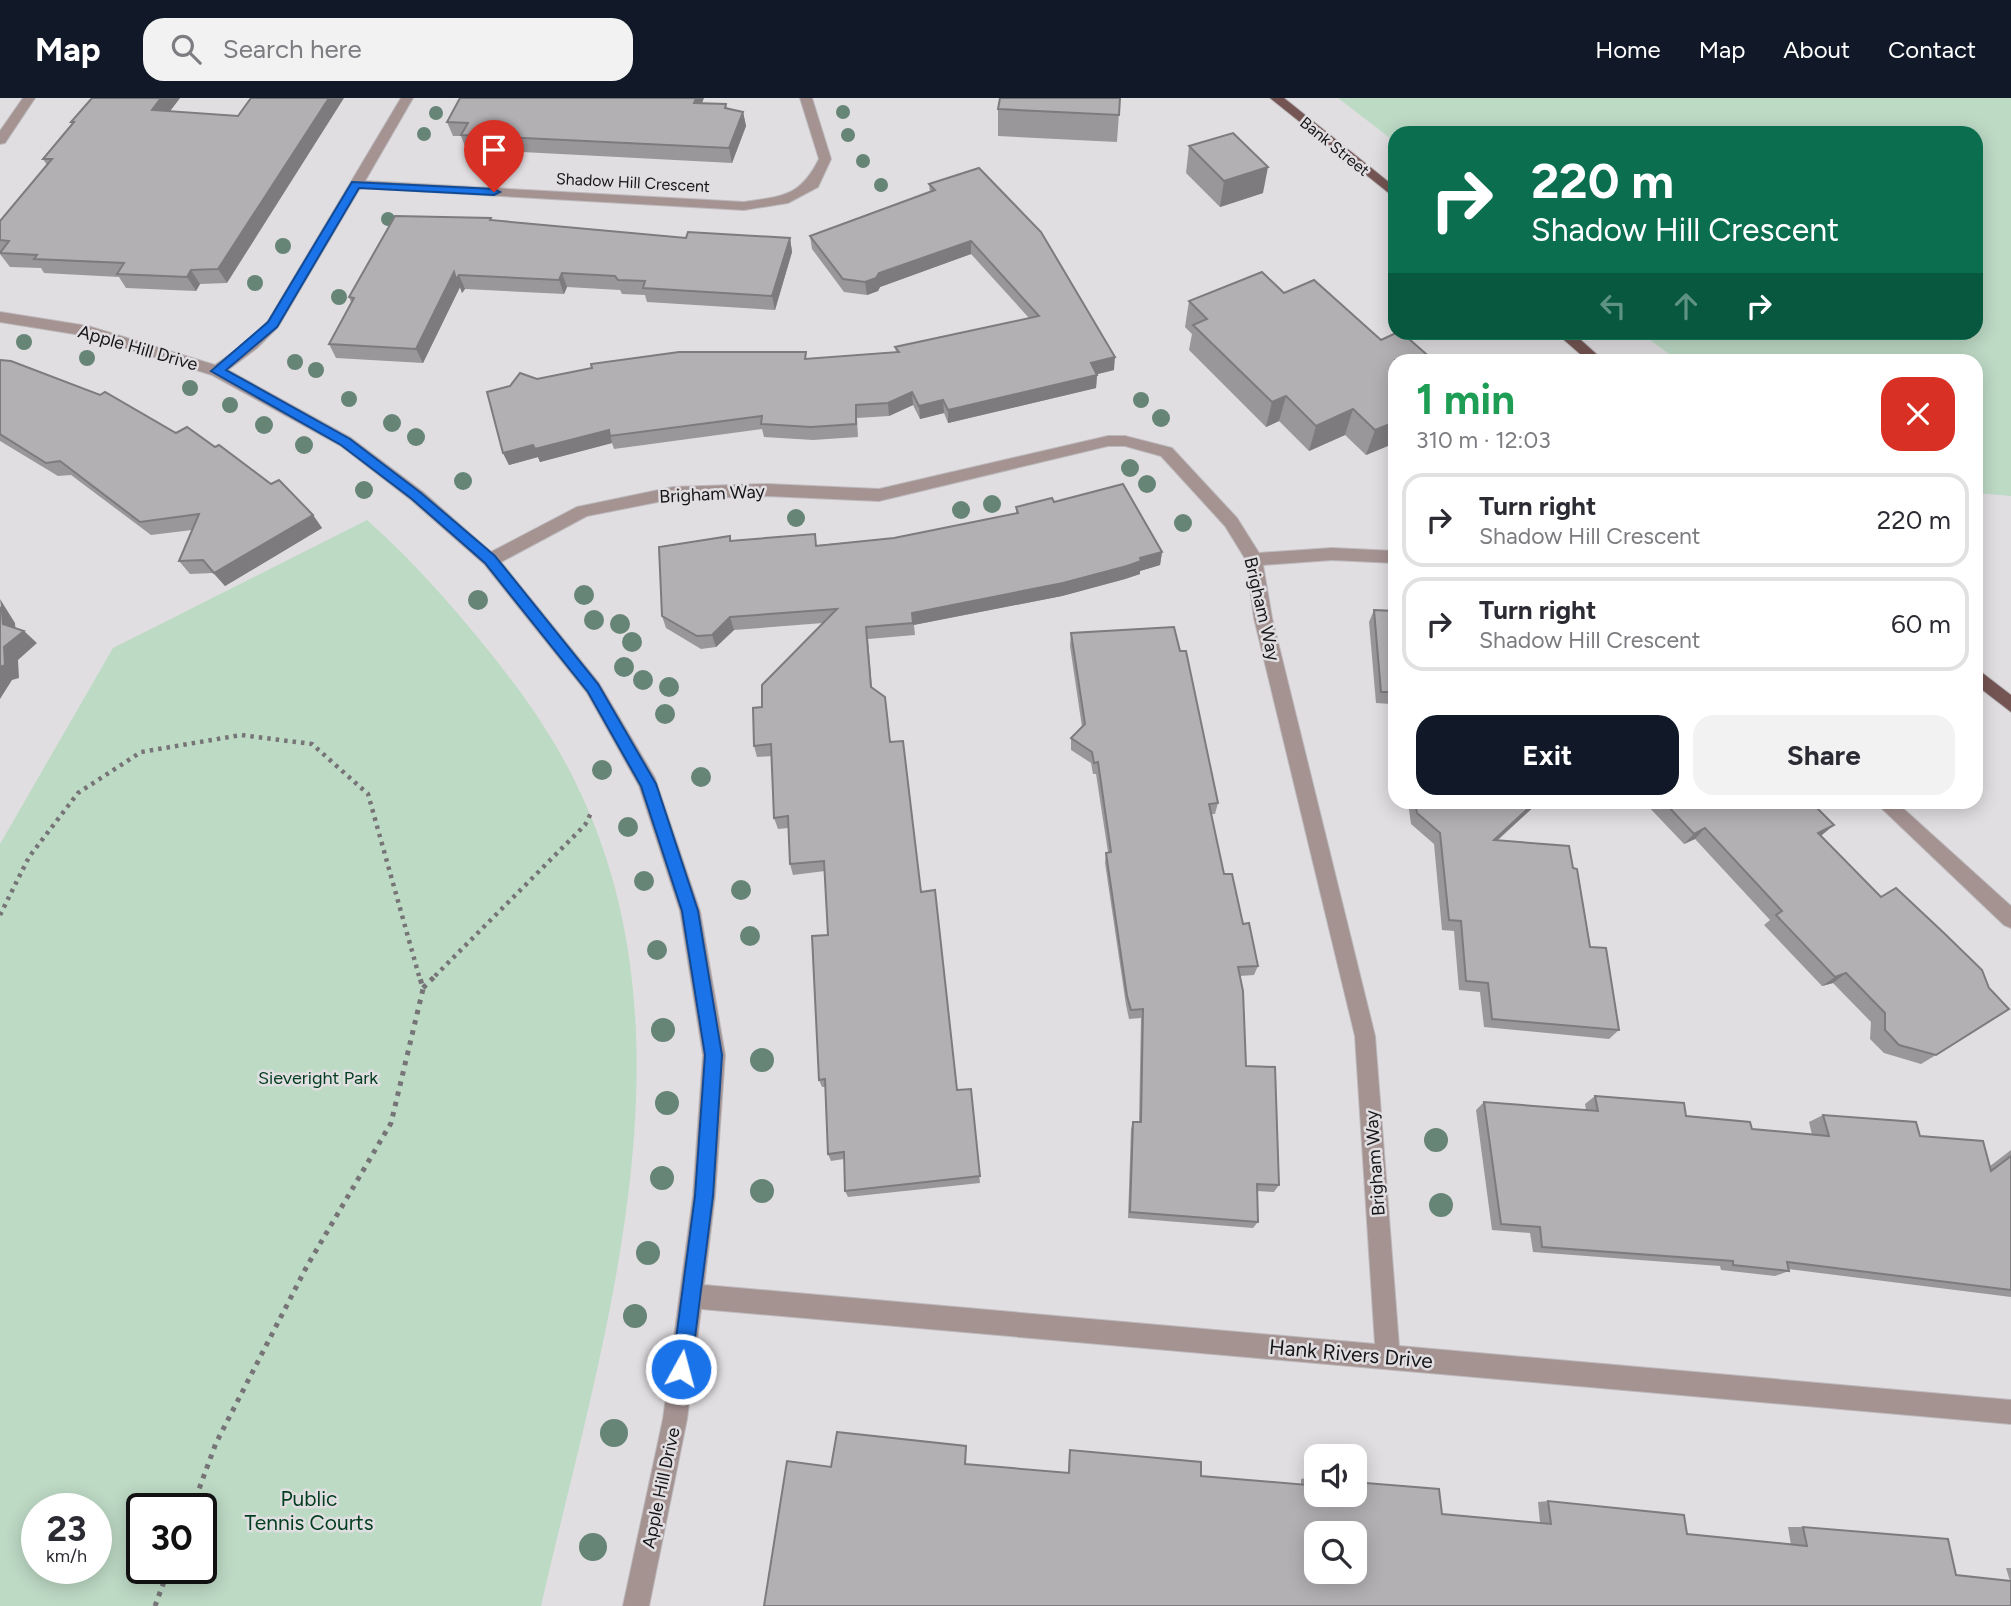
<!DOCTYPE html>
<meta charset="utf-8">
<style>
:root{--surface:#fff;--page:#f2f2f3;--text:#2b2b33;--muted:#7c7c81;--line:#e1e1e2;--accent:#111827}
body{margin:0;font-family:Figtree,sans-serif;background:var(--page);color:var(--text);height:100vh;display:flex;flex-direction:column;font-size:26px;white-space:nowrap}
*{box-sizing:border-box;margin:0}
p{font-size:23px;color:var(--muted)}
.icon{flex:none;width:38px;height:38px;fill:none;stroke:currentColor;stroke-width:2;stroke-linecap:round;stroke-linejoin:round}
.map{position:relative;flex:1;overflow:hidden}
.side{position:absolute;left:1388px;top:256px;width:595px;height:455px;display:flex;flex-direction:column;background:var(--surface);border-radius:21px;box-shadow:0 4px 18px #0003}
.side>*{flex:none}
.top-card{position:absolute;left:1388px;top:28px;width:595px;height:214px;border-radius:21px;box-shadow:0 4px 18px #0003;background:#0b6e4f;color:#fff;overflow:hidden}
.fabs{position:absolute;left:1304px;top:1346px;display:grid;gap:14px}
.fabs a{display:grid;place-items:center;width:63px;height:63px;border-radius:14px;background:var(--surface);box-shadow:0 4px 18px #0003;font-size:35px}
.speed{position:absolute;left:21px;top:1395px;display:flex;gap:14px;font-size:35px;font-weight:700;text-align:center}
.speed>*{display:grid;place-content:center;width:91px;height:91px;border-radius:50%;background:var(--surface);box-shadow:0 4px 18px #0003;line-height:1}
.speed small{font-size:18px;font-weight:400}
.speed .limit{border:4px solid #111;border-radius:10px;background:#fff;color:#111}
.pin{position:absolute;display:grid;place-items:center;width:60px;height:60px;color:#fff;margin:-72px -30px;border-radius:50% 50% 50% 0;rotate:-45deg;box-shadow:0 0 7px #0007}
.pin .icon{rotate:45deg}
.me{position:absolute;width:77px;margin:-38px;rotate:7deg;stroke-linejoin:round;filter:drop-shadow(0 0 5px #0008)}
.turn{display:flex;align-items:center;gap:24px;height:147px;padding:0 28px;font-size:32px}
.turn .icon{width:91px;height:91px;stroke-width:2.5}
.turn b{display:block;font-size:49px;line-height:60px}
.lanes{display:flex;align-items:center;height:66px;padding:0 28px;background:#0003;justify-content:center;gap:35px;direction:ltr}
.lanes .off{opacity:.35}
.round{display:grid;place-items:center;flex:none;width:74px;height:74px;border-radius:21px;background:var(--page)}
.summary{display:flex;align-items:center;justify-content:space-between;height:119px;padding:0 28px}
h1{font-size:42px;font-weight:700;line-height:52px;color:#1e9e55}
.action{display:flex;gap:14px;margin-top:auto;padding:14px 28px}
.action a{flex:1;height:80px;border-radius:21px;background:var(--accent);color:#fff;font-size:28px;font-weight:700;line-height:80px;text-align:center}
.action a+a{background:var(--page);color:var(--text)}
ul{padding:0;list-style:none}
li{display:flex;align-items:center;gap:21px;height:94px;margin:0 14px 10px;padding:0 14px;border:4px solid var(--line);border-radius:21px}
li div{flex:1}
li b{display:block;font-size:26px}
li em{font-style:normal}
header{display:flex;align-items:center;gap:42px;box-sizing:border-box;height:98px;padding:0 35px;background:var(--accent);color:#fff}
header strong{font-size:33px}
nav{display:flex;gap:38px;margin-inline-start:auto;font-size:24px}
.search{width:490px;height:63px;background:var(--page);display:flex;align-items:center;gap:18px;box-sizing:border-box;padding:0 24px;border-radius:21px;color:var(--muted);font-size:26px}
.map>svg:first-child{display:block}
.green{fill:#bddac5;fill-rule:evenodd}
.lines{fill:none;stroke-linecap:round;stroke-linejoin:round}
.minor-casing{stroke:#bcbabd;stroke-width:2}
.primary-casing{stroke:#bcbabd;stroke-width:2}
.path-far1{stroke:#767477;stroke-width:4.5;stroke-dasharray:3.5 5;stroke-linecap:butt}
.path{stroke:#767477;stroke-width:5;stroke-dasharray:4.5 6;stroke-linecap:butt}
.minor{fill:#a59392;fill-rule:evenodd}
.primary{fill:#745553;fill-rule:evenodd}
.tree{fill:#668576}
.wall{fill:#9a979b}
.shaded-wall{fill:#7d7b7e}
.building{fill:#b3b0b4;stroke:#7d7b7e;stroke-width:2;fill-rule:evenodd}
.route{fill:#1a73e8;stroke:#114b97;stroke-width:2}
.labels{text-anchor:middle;stroke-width:5;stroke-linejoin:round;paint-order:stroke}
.far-street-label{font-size:16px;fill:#161517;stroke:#e1dee2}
.street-label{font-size:18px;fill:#161517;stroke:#e1dee2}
.park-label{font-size:18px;fill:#013d1e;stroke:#e1dee2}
.near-street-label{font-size:21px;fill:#161517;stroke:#e1dee2}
.near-park-label{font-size:21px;fill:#013d1e;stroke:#e1dee2}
</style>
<header>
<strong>Map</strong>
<div class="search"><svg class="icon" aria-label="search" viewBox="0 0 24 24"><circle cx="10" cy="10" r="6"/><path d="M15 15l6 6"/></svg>Search here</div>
<nav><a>Home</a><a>Map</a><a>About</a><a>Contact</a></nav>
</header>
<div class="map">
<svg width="2011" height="1508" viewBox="0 0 2011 1508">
<rect width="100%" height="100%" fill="#e1dee2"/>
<!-- green -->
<g class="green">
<path d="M1338,0h673v398l-35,-3v-133h-299l-36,-27 335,-1v-199h-581v9z"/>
<path d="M367,422c45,40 83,83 121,130 36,45 69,91 93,144 119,255 19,554 -40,812h-541v-762l113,-196zM96,1410v60h-59v-60zM201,1410v60h-59v-60z"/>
</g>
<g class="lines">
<!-- minor casing -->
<g class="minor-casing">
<g id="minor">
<path d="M23,0h12l-30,45 -5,1v-13z"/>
<path d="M401,0h12l-48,83 379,21c39,-6 56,-5 75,-43l-19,-61h12l19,61 -13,28 -30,16 -44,7 -384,-22 -82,139 -21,21 -29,22 123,68 72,54 68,60 86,-45 96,-20 94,-3 112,5 229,-53h17l47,12 65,70 22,35 73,-5 63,3v12l-63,-3 -69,5 9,53 103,418 24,310 612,54v24l-1310,-115 -14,110 -38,187h-26l40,-187 30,-223 10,-141 -23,-144 -41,-125 -52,-93 -103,-129 -73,-64 -70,-54 -129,-71 -125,-39 -87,-14v-10l88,14 127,39 32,-23 21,-21zM1108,348h17l36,10 64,70 21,34 8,58 101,418 20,308 -671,-59 11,-89 10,-141 -25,-144 -45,-133 -56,-95 -98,-121 86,-46 86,-17 94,-3 112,5z"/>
<path d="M1875,704h21l115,104v22l-7,-3z"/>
</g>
</g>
<!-- primary casing -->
<g class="primary-casing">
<g id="primary">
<path d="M1270,0h14l111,89v11z"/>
<path d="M1555,234h17l31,28h-16z"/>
<path d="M1976,570l35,27v17l-35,-27z"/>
</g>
</g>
<!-- path-far1 -->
<g class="path-far1">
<path d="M0,817l29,-58 49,-64 63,-41 100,-17 71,9 56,50 51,182"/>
<path d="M435,878l150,-151 6,-12"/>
</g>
<!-- path -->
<g class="path">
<path d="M423,890l14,-14"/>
<path d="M192,1410l24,-65 91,-177 84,-143 32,-134 -4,-15"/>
<path d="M155,1508l14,-38"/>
</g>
<!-- minor -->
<use href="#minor" class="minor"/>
<!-- primary -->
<use href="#primary" class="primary"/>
</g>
<!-- trees -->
<g class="tree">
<circle cx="843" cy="14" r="7"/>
<circle cx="436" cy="15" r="7"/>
<circle cx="424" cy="36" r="7"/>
<circle cx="848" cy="37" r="7"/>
<circle cx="863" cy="63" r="7"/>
<circle cx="881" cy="87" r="7"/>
<circle cx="388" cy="121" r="7"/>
<circle cx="283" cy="148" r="8"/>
<circle cx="255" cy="185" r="8"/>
<circle cx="339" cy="199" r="8"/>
<circle cx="24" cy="244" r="8"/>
<circle cx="87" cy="260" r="8"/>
<circle cx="295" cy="264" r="8"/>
<circle cx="316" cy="272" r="8"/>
<circle cx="190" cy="290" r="8"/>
<circle cx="349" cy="301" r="8"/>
<circle cx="1141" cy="302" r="8"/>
<circle cx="230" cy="307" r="8"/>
<circle cx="1161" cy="320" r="9"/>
<circle cx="392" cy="325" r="9"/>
<circle cx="264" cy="327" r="9"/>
<circle cx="416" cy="339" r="9"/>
<circle cx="304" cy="347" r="9"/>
<circle cx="1130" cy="370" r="9"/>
<circle cx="463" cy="383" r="9"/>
<circle cx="1147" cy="386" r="9"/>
<circle cx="364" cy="392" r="9"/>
<circle cx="992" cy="406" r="9"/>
<circle cx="961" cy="412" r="9"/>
<circle cx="796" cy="420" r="9"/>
<circle cx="1183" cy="425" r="9"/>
<circle cx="584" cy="497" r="10"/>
<circle cx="478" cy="502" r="10"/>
<circle cx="594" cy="522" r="10"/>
<circle cx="620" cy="526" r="10"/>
<circle cx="632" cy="544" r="10"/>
<circle cx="624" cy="569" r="10"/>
<circle cx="643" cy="582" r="10"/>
<circle cx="669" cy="589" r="10"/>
<circle cx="665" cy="616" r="10"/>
<circle cx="602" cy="672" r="10"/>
<circle cx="701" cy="679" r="10"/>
<circle cx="628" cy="729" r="10"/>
<circle cx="644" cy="783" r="10"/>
<circle cx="741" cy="792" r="10"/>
<circle cx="750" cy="838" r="10"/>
<circle cx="657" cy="852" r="10"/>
<circle cx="663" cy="932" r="12"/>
<circle cx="762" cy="962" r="12"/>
<circle cx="667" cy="1005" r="12"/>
<circle cx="1436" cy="1042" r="12"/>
<circle cx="662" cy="1080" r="12"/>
<circle cx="762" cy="1093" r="12"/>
<circle cx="1441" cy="1107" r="12"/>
<circle cx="648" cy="1155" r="12"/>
<circle cx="635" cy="1218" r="12"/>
<circle cx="614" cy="1335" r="14"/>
<circle cx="593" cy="1449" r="14"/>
</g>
<!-- wall -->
<g class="wall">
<path d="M92,0h88l-10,13 57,172 -27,1 -4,7 -70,-3 -7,-11 -75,-4 -3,-5 -31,-1 -10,-13v-33l47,-56 -4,-6 29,-35 -1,-2z"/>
<path d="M1120,0l-3,44 -119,-6v-27z"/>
<path d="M702,5l24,1 1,5 16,3 3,14 -14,37 -266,-14 -5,-13h-8l-6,-14z"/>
<path d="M1189,48l74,47 -43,14 -34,-34z"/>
<path d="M929,86l185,186 -17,4 -1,14 -148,35 -4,-10 -24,6 -7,-14 -24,11 -32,2 1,19 -45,3 -49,-3 -2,-8 -148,20 -2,-6 -72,19 -2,-5 -29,8 -6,-12 34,-74 359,-27 -1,-5 134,-29 -58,-64 -91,33 -2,4 -11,4 -23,-3 -32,-43 -2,-13 120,-44z"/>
<path d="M492,123l194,17h104l2,14 -17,58 -128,-8 -2,-7 -23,-1 -2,-4 -53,-3 -3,7 -99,-5 -3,4 -2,-6 -37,76 -87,-5 -7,-14 22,-42 -2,-5z"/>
<path d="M1262,174l133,171 -29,12 -21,-20 -36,16 -30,-30 -13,6 -77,-77 3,-16 -7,-7 4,-26z"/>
<path d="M0,262l176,73 39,14 56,37 42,31 9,13 -97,58 -12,-13 -23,1 -11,-13 13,-31 -41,5 -80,-60 -13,1 -58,-35z"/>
<path d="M1054,404l108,50 -2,13 -20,6v3l-15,5 -63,17 -148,29 1,10 -47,4 4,49 19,54 30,150 36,198 14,-1 9,94 -132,14 -3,-6 -1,-32 -13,2 -3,-7 -3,-67h-3l-3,-7 9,-145 -3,-64 -32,4 -3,-11 -2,-36 -10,1 -4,-11 -2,-62 -15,1 -3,-11 8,-39 61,-84 -89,7 -18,17 -15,2 -35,-21 -4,-12 68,-80 1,5 86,4 77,-7 122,-25v-6z"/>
<path d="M1374,512l21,1v142l-4,-49 -15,-1 -7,-81z"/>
<path d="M1071,535l109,18 38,152 -3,11h-4l13,60 34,92 -4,9 -14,1 6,90 33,119 -5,7 -17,-1 1,31 -5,6 -125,-10 3,-89 2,-7h6l2,-104 -12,1 -3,-14 -21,-142 1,-10 2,-1 -12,-78h-3l-2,-11 -20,-13v-12l11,-11 -12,-81z"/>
<path d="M1408,704h131l-41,38 75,28 17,79 29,83 -10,9 -125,-12 -4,-35 -21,-2 -5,-59 -12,-1 -8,-86 -23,-20z"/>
<path d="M1644,704h167l10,34 115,219 -15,9 -37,-11 -14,-14 1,-17 -38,-39 -11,3 -58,-61 6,-5 -75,-81 -11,5z"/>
<path d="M1595,998l157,33 60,6 -3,-13 14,-7 97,21 70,30 21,-16v147l-223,-28 1,2 -14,5 -54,-6 -1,-4 -187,-14 -3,-19 -38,-3 -16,-120 8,-8 102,8 -1,-6z"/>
<path d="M966,1348v18l102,9 1,-21 1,-2 131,26 100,8v-5l5,-1 136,36 98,9 -2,-21 10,-1 139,33 104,11 -3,-18h15l153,48 54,6 -4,-13h5v38l-1180,-139z"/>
</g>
<!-- shaded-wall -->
<g class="shaded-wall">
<path d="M161,0h19l-20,26 -8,-14z"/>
<path d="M329,0h15l-117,185 -9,-14z"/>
<path d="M696,0h8l-7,19 -3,-14z"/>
<path d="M743,14l3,14 -14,37 -3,-15z"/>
<path d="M1268,69l-5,26 -43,14 4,-26z"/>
<path d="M790,140l2,14 -17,58 -3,-14z"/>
<path d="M971,143v13l-91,33 -2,4 -11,4 -2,-13 14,-9z"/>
<path d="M191,172l9,14 -4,7 -9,-14z"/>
<path d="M454,174l5,3 6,14 -3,4 -2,-6 -37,76 -7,-14z"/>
<path d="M562,175l5,14 -3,7 -5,-14z"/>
<path d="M1115,259l-1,13 -24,6 1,-13z"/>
<path d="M1097,277l-1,13 -148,35v-13z"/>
<path d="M912,294l1,13 -24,11 -1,-13z"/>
<path d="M1286,298l-7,25 -13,6 6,-25z"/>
<path d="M943,302l1,13 -24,6 -1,-13z"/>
<path d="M1353,311l-8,26 -36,16 7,-25z"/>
<path d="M1395,324v21l-29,12 9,-25z"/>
<path d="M609,332l3,13 -72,19 -2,-5 -29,8 -6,-12 30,-8z"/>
<path d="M313,417l9,13 -97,58 -11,-13z"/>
<path d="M1162,454l-2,13 -20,6v3l-15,5 -63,17 -149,29 -1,-12z"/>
<path d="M0,501l15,24 1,13 -13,-12z"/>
<path d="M730,519l4,13 -18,17 -4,-12z"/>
<path d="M24,533l13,12 -19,17 1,18 -7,2 -12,19v-32l4,-20z"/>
<path d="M1535,704h4l-53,48 8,-10z"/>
<path d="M1834,727l-12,10 -16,9 12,-11z"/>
<path d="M1705,730l-10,11 -11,5 10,-10z"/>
<path d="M1846,875l-13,10 -11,3 13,-9z"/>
</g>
<!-- building -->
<g class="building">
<path d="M92,0h69l-9,12 86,6 13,-18h78l-111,171 -27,1 -4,7 -70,-3 7,-11 -90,-4 3,-4 -37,-2 9,-12 -9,-1v-19l52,-62h-9l31,-37h-3z"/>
<path d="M460,0h236l-2,5 32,1 -1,4 18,4 -14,36 -268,-13 7,-12 -21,-1z"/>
<path d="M1000,0h120l-1,17 -121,-6z"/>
<path d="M1233,35l35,34 -44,14 -35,-35z"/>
<path d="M979,70l62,64 74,125 -24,6 6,12 -149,35 -5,-10 -24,6 -7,-14 -24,11 -32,2v19l-45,3 -50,-3 1,-8 -152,20 -1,-6 -74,19 -2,-4 -30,8 -16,-61 23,-6 10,-13 17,6 55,-11 -1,-4 88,-12h127l-1,7 94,-7 -4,-5 144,-31 -68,-75 -92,32 -3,5 -11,4 -22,-3 -33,-43 125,-46 -6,-6z"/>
<path d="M395,118l96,2 -1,2 196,18 2,-6 102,6 -18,58 -129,-8 2,-7 -27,-1 -3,-4 -53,-3 -3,7 -100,-5 -3,4 -2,-7 -38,77 -87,-5 25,-46 -5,-1z"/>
<path d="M1262,174l22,21 30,-13 67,60 17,-8h3l32,28h-38v62l-20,8 -22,-21 -37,17 -30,-30 -14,6 -79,-77 14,-6 -18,-18z"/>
<path d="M0,262l11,1 89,34 5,-3 71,41 11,-6 28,20 4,-2 52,39 8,-4 34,35 -99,58 -11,-13 -24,1 20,-47 -59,8 -80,-61 -14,2 -46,-29z"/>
<path d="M1123,386l39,68 -22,6 1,3 -14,5 -64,17 -151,30 1,10 -47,4 5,60 14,10 5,45 13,-1 18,151 14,-2 22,200 14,-1 9,87 -135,15 -1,-39 -16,2 -3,-75 -6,1 -7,-144 16,-1 -4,-74 -34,3 -2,-48 -14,2 -3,-74 -17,2 -1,-38 9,-1v-22l75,-76 -107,8 -18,18 -15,1 -35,-20 -3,-69 71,-11v5l85,-7 1,12 78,-8 124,-25 -2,-6 36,-9 2,4z"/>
<path d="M0,509l2,4 1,13 21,7 -20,16 1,18 -5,2z"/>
<path d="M1374,512l21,1v81h-14z"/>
<path d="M1174,529l6,24h6l32,152 -9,1 15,70h8l11,50 6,-1 9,43 -20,1 5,24 3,75 29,1 4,118 -22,-1 1,38 -128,-10 3,-90h8l2,-113 -12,1 -4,-14 -21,-143 5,-1 -13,-90 -4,1 -2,-11 -21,-14 14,-14 -14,-91z"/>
<path d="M1415,704h120l-41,38 75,6 4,22 4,1 13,78 16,1 13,82 -127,-11 -4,-36 -22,-2 -5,-60 -12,-1 -9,-87 -23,-20z"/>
<path d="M1664,704h147l23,23 -16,8 63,64 15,-9 49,46 37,36 7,18 20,21 -73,46 -37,-10 -14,-15v-17l-39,-40 -11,4 -59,-62 6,-4 -77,-83 -11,6z"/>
<path d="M1595,998l89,7 2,13 64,6 2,7 77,7 -6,-21 93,7 4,14 63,5 8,30 20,-15v134l-224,-28 2,9 -56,-6v-4l-191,-14 -2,-20 -39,-3 -17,-122 114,9z"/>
<path d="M837,1334l129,14 -1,18 104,9 1,-23 131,12v14l106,9 -1,-7 10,1v15h38v-12l85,7 3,25 109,10 -3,-23 136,14 3,19 120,12 -4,-19 145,12 8,36 55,6v25h-1247l23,-145 44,6zM1316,1435h38v39h-38z"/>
</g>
<!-- route -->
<path class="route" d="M352,84l142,7 6,3 -6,3 -135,-7 -82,139 -51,43 124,69 71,54 74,63 103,128 58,100 42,127 24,144 -9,141 -22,173 -3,7 -7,3 -7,-3 -2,-7 23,-173 10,-141 -23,-144 -41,-125 -53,-94 -103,-129 -73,-64 -71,-54 -130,-74 57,-49z"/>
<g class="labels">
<!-- far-street labels -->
<g class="far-street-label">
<text transform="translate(1335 48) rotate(39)" y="6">Bank Street</text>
<text transform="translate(633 84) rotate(3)" y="6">Shadow Hill Crescent</text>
</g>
<!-- street labels -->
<g class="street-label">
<text transform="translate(138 250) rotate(16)" y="6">Apple Hill Drive</text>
<text transform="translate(712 396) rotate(-3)" y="6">Brigham Way</text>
<text transform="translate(1262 511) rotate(77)" y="6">Brigham Way</text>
<text transform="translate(1375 1065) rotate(-94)" y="6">Brigham Way</text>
<text transform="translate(661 1390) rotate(-78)" y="6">Apple Hill Drive</text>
</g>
<!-- park labels -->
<g class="park-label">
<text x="318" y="986">Sieveright Park</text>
</g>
<!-- near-street labels -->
<g class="near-street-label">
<text transform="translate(1351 1256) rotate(5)" y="7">Hank Rivers Drive</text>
</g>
<!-- near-park labels -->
<g class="near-park-label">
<text x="309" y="1408">Public<tspan x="309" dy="24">Tennis Courts</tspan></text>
</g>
</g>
</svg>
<div class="fabs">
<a><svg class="icon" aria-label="sound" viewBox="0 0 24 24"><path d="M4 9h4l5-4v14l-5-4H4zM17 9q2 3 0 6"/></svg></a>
<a><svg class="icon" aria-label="search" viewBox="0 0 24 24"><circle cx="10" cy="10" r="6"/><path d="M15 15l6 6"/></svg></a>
</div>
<div class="speed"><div>23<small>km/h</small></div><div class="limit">30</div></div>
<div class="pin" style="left:494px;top:94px;background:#d93025"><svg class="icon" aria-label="arrive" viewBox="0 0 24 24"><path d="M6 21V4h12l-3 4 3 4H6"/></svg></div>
<svg class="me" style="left:681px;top:1271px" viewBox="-20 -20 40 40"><circle r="17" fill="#1a73e8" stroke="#fff" stroke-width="3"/><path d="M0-11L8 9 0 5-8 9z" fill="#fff"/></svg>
<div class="top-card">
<div class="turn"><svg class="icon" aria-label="right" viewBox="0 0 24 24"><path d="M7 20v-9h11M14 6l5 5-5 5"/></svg><div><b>220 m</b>Shadow Hill Crescent</div></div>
<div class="lanes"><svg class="icon off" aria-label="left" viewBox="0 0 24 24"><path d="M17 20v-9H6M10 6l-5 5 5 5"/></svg><svg class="icon off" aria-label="ahead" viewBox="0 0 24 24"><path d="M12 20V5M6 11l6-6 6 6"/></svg><svg class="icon" aria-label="right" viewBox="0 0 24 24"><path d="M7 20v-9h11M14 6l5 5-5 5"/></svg></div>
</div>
<section class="side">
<div class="summary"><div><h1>1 min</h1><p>310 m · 12:03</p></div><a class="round" style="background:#d93025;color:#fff"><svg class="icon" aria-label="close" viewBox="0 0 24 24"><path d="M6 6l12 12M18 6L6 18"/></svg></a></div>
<ul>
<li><svg class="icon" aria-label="right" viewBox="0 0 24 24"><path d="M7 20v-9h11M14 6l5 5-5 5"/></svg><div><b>Turn right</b><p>Shadow Hill Crescent</p></div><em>220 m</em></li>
<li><svg class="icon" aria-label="right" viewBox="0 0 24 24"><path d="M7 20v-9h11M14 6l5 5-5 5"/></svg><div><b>Turn right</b><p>Shadow Hill Crescent</p></div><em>60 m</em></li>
</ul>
<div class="action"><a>Exit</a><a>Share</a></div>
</section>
</div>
